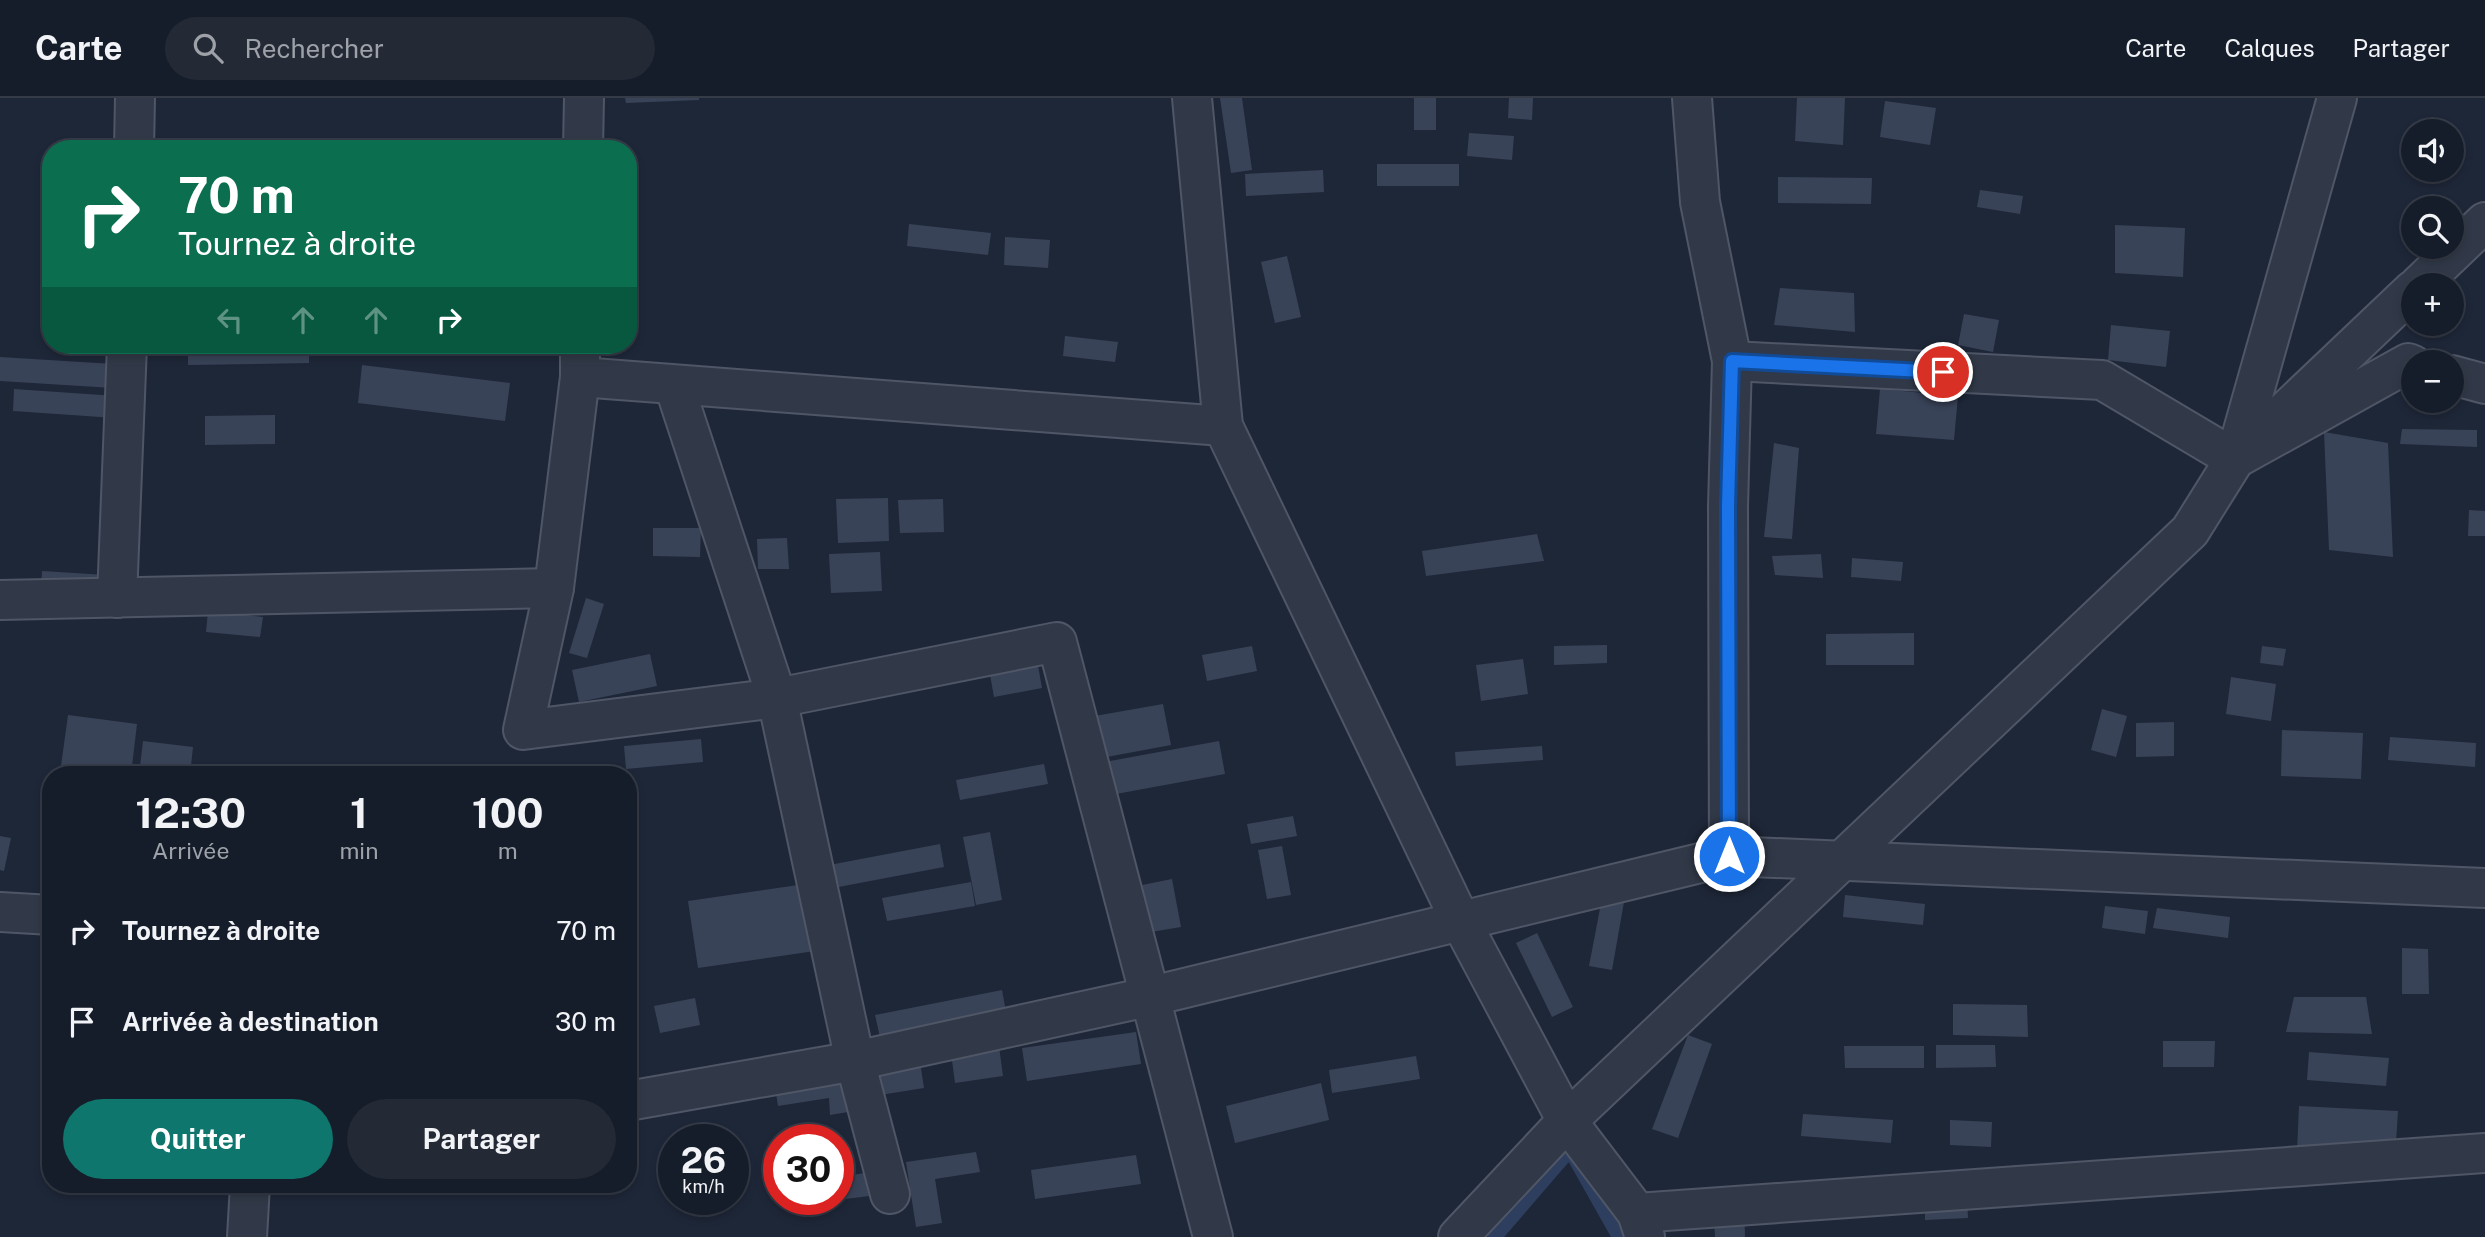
<!DOCTYPE html>
<html lang="fr">
<meta charset="utf-8">
<style>
:root{--surface:#161d2a;--page:#232a36;--text:#f1f3f6;--muted:#9ea2a8;--line:#353b47;--accent:#0f766e}
body{margin:0;font-family:"Public Sans",sans-serif;background:var(--page);color:var(--text);height:100vh;display:flex;flex-direction:column;font-size:26px;white-space:nowrap}
*{box-sizing:border-box;margin:0}
p{font-size:23px;color:var(--muted)}
.icon{flex:none;width:38px;height:38px;fill:none;stroke:currentColor;stroke-width:2;stroke-linecap:round;stroke-linejoin:round}
.map{position:relative;flex:1;overflow:hidden}
.details{position:absolute;left:42px;top:668px;width:595px;height:427px;display:flex;flex-direction:column;background:var(--surface);border-radius:28px;box-shadow:0 4px 10px #0003,0 0 0 2px var(--line)}
.details>*{flex:none}
.top-card{position:absolute;left:42px;top:42px;width:595px;height:214px;border-radius:28px;box-shadow:0 4px 10px #0003,0 0 0 2px var(--line);background:#0b6e4f;color:#fff;overflow:hidden}
.buttons{position:absolute;left:2401px;top:21px;display:grid;gap:14px}
.buttons a{display:grid;place-items:center;width:63px;height:63px;border-radius:50%;background:var(--surface);box-shadow:0 4px 10px #0003,0 0 0 2px var(--line);font-size:35px}
.speed{position:absolute;left:658px;top:1026px;display:flex;gap:14px;font-size:35px;font-weight:700;text-align:center}
.speed>*{display:grid;place-content:center;width:91px;height:91px;border-radius:50%;background:var(--surface);box-shadow:0 4px 10px #0003,0 0 0 2px var(--line);line-height:1}
.speed small{font-size:18px;font-weight:400}
.speed .limit{border:10px solid #d22;background:#fff;color:#111}
.pin{position:absolute;display:grid;place-items:center;width:60px;height:60px;color:#fff;margin:-30px;border:4px solid #fff;border-radius:50%;box-shadow:0 2px 7px #0007}
.me{position:absolute;width:77px;margin:-38px;rotate:0deg;stroke-linejoin:round;filter:drop-shadow(0 0 5px #0008)}
.turn{display:flex;align-items:center;gap:24px;height:147px;padding:0 21px;font-size:32px}
.turn .icon{width:91px;height:91px;stroke-width:2.5}
.turn b{display:block;font-size:49px;line-height:60px}
.lanes{display:flex;align-items:center;height:66px;padding:0 21px;background:#0003;justify-content:center;gap:35px;direction:ltr}
.lanes .off{opacity:.35}
.eta{display:flex;justify-content:space-evenly;align-items:center;height:119px;text-align:center}
.eta b{font-size:42px;font-weight:700;line-height:49px}
.cta{display:flex;gap:14px;margin-top:auto;padding:14px 21px}
.cta a{flex:1;height:80px;border-radius:42px;background:var(--accent);color:#fff;font-size:28px;font-weight:700;line-height:80px;text-align:center}
.cta a+a{background:var(--page);color:var(--text)}
ul{padding:0;list-style:none}
li{display:flex;align-items:center;gap:21px;height:91px;padding:0 21px}
li div{flex:1}
li b{display:block;font-size:26px}
li em{font-style:normal}
header{display:flex;align-items:center;gap:42px;box-sizing:border-box;height:98px;padding:0 35px;background:var(--surface);border-bottom:2px solid var(--line)}
header strong{font-size:33px}
nav{display:flex;gap:38px;margin-inline-start:auto;font-size:24px}
.search{width:490px;height:63px;background:var(--page);display:flex;align-items:center;gap:18px;box-sizing:border-box;padding:0 24px;border-radius:38px;color:var(--muted);font-size:26px}
.map>svg:first-child{display:block}
.lines{fill:none;stroke-linecap:round;stroke-linejoin:round}
.stream{stroke:#2e3e5e;stroke-width:14}
.building{fill:#394358}
.street-casing{stroke:#4f5666;stroke-width:42}
.street{stroke:#313948;stroke-width:38}
.route-casing{stroke:#114b97;stroke-width:18}
.route{stroke:#1a73e8;stroke-width:12}
</style>
<header>
<strong>Carte</strong>
<div class="search"><svg class="icon" aria-label="search" viewBox="0 0 24 24"><circle cx="10" cy="10" r="6"/><path d="M15 15l6 6"/></svg>Rechercher</div>
<nav><a>Carte</a><a>Calques</a><a>Partager</a></nav>
</header>
<div class="map">
<svg width="2485" height="1139" viewBox="0 0 2485 1139">
<rect width="100%" height="100%" fill="#1e2738"/>
<g class="lines">
<!-- stream -->
<path class="stream" d="M1495,1139l75,-87 49,87"/>
</g>
<!-- building -->
<g class="building">
<path d="M625,0h74v2l-73,3z"/>
<path d="M1220,0h22l10,72 -21,3z"/>
<rect x="1414" y="0" width="22" height="32"/>
<path d="M1509,0h24l-1,22 -24,-2z"/>
<path d="M1797,0h48l-2,47 -48,-4z"/>
<path d="M1885,3l51,7 -6,37 -50,-8z"/>
<path d="M1469,35l45,3 -2,24 -45,-4z"/>
<rect x="1377" y="66" width="82" height="22"/>
<path d="M1323,72l1,22 -78,4 -1,-22z"/>
<path d="M1778,79l94,1 -1,26 -93,-1z"/>
<path d="M1980,92l43,6 -3,18 -43,-7z"/>
<path d="M909,126l82,9 -3,22 -81,-9z"/>
<path d="M2115,127l70,3 -2,49 -68,-4z"/>
<path d="M1005,139l45,3 -2,28 -44,-3z"/>
<path d="M1287,158l14,61 -26,6 -14,-61z"/>
<path d="M1780,190l74,5 1,39 -81,-7z"/>
<path d="M1964,216l35,6 -6,32 -35,-7z"/>
<path d="M2111,227l59,6 -4,36 -58,-7z"/>
<path d="M1065,238l53,6 -3,20 -52,-6z"/>
<path d="M188,247h121v18l-121,2z"/>
<path d="M0,259l114,7 -1,24 -113,-7z"/>
<path d="M362,267l148,18 -5,38 -147,-18z"/>
<path d="M14,291l102,7 -1,22 -102,-7z"/>
<path d="M1880,291l78,7 -4,44 -78,-6z"/>
<path d="M275,317v29l-70,1v-29z"/>
<path d="M2402,331l75,1v17l-77,-3z"/>
<path d="M2324,334l64,11 5,114 -64,-7z"/>
<path d="M1774,345l25,5 -7,91 -28,-2z"/>
<path d="M888,400l1,43 -51,2 -2,-44z"/>
<path d="M943,401l1,33 -44,1 -2,-33z"/>
<path d="M2469,412l16,1v25h-17z"/>
<path d="M653,430h48l-1,29 -47,-1z"/>
<path d="M1537,436l7,27 -118,15 -4,-25z"/>
<path d="M787,440l2,31h-31l-1,-30z"/>
<path d="M880,454l2,39 -51,2 -2,-39z"/>
<path d="M1821,456l2,24 -48,-3 -3,-19z"/>
<path d="M1852,460l51,4 -2,19 -50,-4z"/>
<path d="M42,473l97,6 -1,21 -97,-7z"/>
<path d="M586,500l18,6 -17,54 -18,-5z"/>
<path d="M208,513l55,6 -3,20 -54,-5z"/>
<path d="M1914,535v32h-88v-31z"/>
<path d="M1607,547v18l-53,2v-19z"/>
<path d="M1252,548l5,25 -50,10 -5,-26z"/>
<path d="M2262,548l24,3 -3,17 -23,-3z"/>
<path d="M650,556l7,32 -78,16 -7,-32z"/>
<path d="M1523,561l5,35 -47,7 -5,-36z"/>
<path d="M1037,562l5,28 -48,9 -5,-28z"/>
<path d="M2231,579l45,7 -5,37 -45,-7z"/>
<path d="M1163,606l8,41 -75,14 -7,-42z"/>
<path d="M2102,611l25,7 -11,41 -25,-7z"/>
<path d="M68,617l69,9 -6,51 -70,-9z"/>
<path d="M2174,624v34l-38,1v-34z"/>
<path d="M2282,632l81,3 -2,46 -80,-3z"/>
<path d="M2390,639l86,6 -1,24 -87,-7z"/>
<path d="M701,641l2,23 -77,7 -2,-23z"/>
<path d="M143,643l50,6 -3,28h-51z"/>
<path d="M1219,643l6,33 -120,22 -6,-33z"/>
<path d="M1542,648l1,14 -87,6 -1,-14z"/>
<path d="M1044,666l4,20 -88,16 -4,-20z"/>
<path d="M274,667l78,8v2h-79z"/>
<path d="M1293,718l4,20 -46,8 -4,-20z"/>
<path d="M990,734l12,68 -26,5 -13,-68z"/>
<path d="M0,738l11,2 -7,33 -4,-1z"/>
<path d="M940,746l4,23 -116,22 -4,-23z"/>
<path d="M1282,748l9,49 -24,4 -9,-49z"/>
<path d="M1172,781l9,48 -30,5 -9,-47z"/>
<path d="M971,784l4,24 -88,15 -5,-23z"/>
<path d="M805,786l10,67 -117,17 -10,-67z"/>
<path d="M1845,797l80,9 -2,21 -80,-8z"/>
<path d="M1602,800l22,4 -12,68 -23,-4z"/>
<path d="M2105,808l43,5 -3,23 -43,-6z"/>
<path d="M2157,810l73,9 -2,21 -75,-10z"/>
<path d="M1537,835l36,74 -21,10 -36,-74z"/>
<path d="M2402,850l26,1 1,45h-27z"/>
<path d="M1002,892l5,27 -126,25 -6,-27z"/>
<path d="M2294,899h72l6,37 -86,-2z"/>
<path d="M695,900l5,27 -40,8 -6,-27z"/>
<path d="M1953,906l74,1 1,32 -75,-2z"/>
<path d="M1136,934l5,32 -114,17 -5,-33z"/>
<path d="M1688,937l24,9 -34,94 -26,-9z"/>
<path d="M2163,943h52l-1,26h-51z"/>
<path d="M1936,947h59l1,22 -60,1z"/>
<path d="M999,948l4,30 -48,7 -4,-30z"/>
<path d="M1844,948h80v22h-79z"/>
<path d="M2309,954l80,6 -3,28 -79,-6z"/>
<path d="M1416,958l4,23 -88,14 -3,-23z"/>
<path d="M920,964l4,26 -44,7 -4,-27z"/>
<path d="M848,972l6,41 -24,4 -1,-17 -51,8 -4,-25z"/>
<path d="M1321,985l8,37 -94,23 -9,-37z"/>
<path d="M2299,1008l99,5 -3,47 -98,-6z"/>
<path d="M1803,1016l90,6 -2,23 -90,-7z"/>
<path d="M1950,1022l42,2 -1,25 -41,-2z"/>
<path d="M728,1031l2,10h-26l-1,-7z"/>
<path d="M976,1054l4,20 -45,7 7,44 -26,4 -10,-65z"/>
<path d="M1136,1057l5,29 -106,15 -4,-29z"/>
<path d="M865,1075l4,23 -31,4v-23z"/>
<path d="M1967,1098l1,22 -43,2v-23z"/>
<path d="M1713,1099h31l1,40h-30z"/>
<path d="M797,1101h40v1l-39,6z"/>
</g>
<g class="lines">
<!-- street casing -->
<g class="street-casing">
<g id="street">
<path d="M1192,0l31,328 238,496 106,199 70,92 8,24"/>
<path d="M1692,0l8,104 32,159 -4,145 1,350"/>
<path d="M134,51l1,-51"/>
<path d="M583,51l1,-51"/>
<path d="M2419,187l66,-63"/>
<path d="M580,247v32l-26,211 -31,142 254,-32 280,-56 156,595"/>
<path d="M1732,263l370,19 133,79 173,-96 5,2"/>
<path d="M2452,277l33,9"/>
<path d="M580,279l643,49"/>
<path d="M674,287l103,313 78,363 35,133"/>
<path d="M2235,361l102,-361"/>
<path d="M117,500l10,-253"/>
<path d="M0,502l554,-12"/>
<path d="M0,814l51,3"/>
<path d="M628,1003l227,-40 297,-65 577,-140 756,32"/>
<path d="M1637,1115l848,-60"/>
<path d="M247,1139l3,-52"/>
<path d="M1458,1139l109,-116 623,-590 45,-72 178,-169"/>
</g>
</g>
<!-- street -->
<use href="#street" class="street"/>
</g>
<g class="lines">
<!-- route casing -->
<g class="route-casing">
<path id="route" d="M1729,758l-1,-350 4,-145 211,11"/>
</g>
<!-- route -->
<use href="#route" class="route"/>
</g>
</svg>
<div class="buttons">
<a><svg class="icon" aria-label="sound" viewBox="0 0 24 24"><path d="M4 9h4l5-4v14l-5-4H4zM17 9q2 3 0 6"/></svg></a>
<a><svg class="icon" aria-label="search" viewBox="0 0 24 24"><circle cx="10" cy="10" r="6"/><path d="M15 15l6 6"/></svg></a>
<a>+</a>
<a>−</a>
</div>
<div class="speed"><div>26<small>km/h</small></div><div class="limit">30</div></div>
<div class="pin" style="left:1943px;top:274px;background:#d93025"><svg class="icon" aria-label="arrive" viewBox="0 0 24 24"><path d="M6 21V4h12l-3 4 3 4H6"/></svg></div>
<svg class="me" style="left:1729px;top:758px" viewBox="-20 -20 40 40"><circle r="17" fill="#1a73e8" stroke="#fff" stroke-width="3"/><path d="M0-11L8 9 0 5-8 9z" fill="#fff"/></svg>
<div class="top-card">
<div class="turn"><svg class="icon" aria-label="right" viewBox="0 0 24 24"><path d="M7 20v-9h11M14 6l5 5-5 5"/></svg><div><b>70 m</b>Tournez à droite</div></div>
<div class="lanes"><svg class="icon off" aria-label="left" viewBox="0 0 24 24"><path d="M17 20v-9H6M10 6l-5 5 5 5"/></svg><svg class="icon off" aria-label="ahead" viewBox="0 0 24 24"><path d="M12 20V5M6 11l6-6 6 6"/></svg><svg class="icon off" aria-label="ahead" viewBox="0 0 24 24"><path d="M12 20V5M6 11l6-6 6 6"/></svg><svg class="icon" aria-label="right" viewBox="0 0 24 24"><path d="M7 20v-9h11M14 6l5 5-5 5"/></svg></div>
</div>
<section class="details">
<div class="eta">
<div><b>12:30</b><p>Arrivée</p></div>
<div><b>1</b><p>min</p></div>
<div><b>100</b><p>m</p></div>
</div>
<ul>
<li><svg class="icon" aria-label="right" viewBox="0 0 24 24"><path d="M7 20v-9h11M14 6l5 5-5 5"/></svg><div><b>Tournez à droite</b></div><em>70 m</em></li>
<li><svg class="icon" aria-label="arrive" viewBox="0 0 24 24"><path d="M6 21V4h12l-3 4 3 4H6"/></svg><div><b>Arrivée à destination</b></div><em>30 m</em></li>
</ul>
<div class="cta"><a>Quitter</a><a>Partager</a></div>
</section>
</div>
